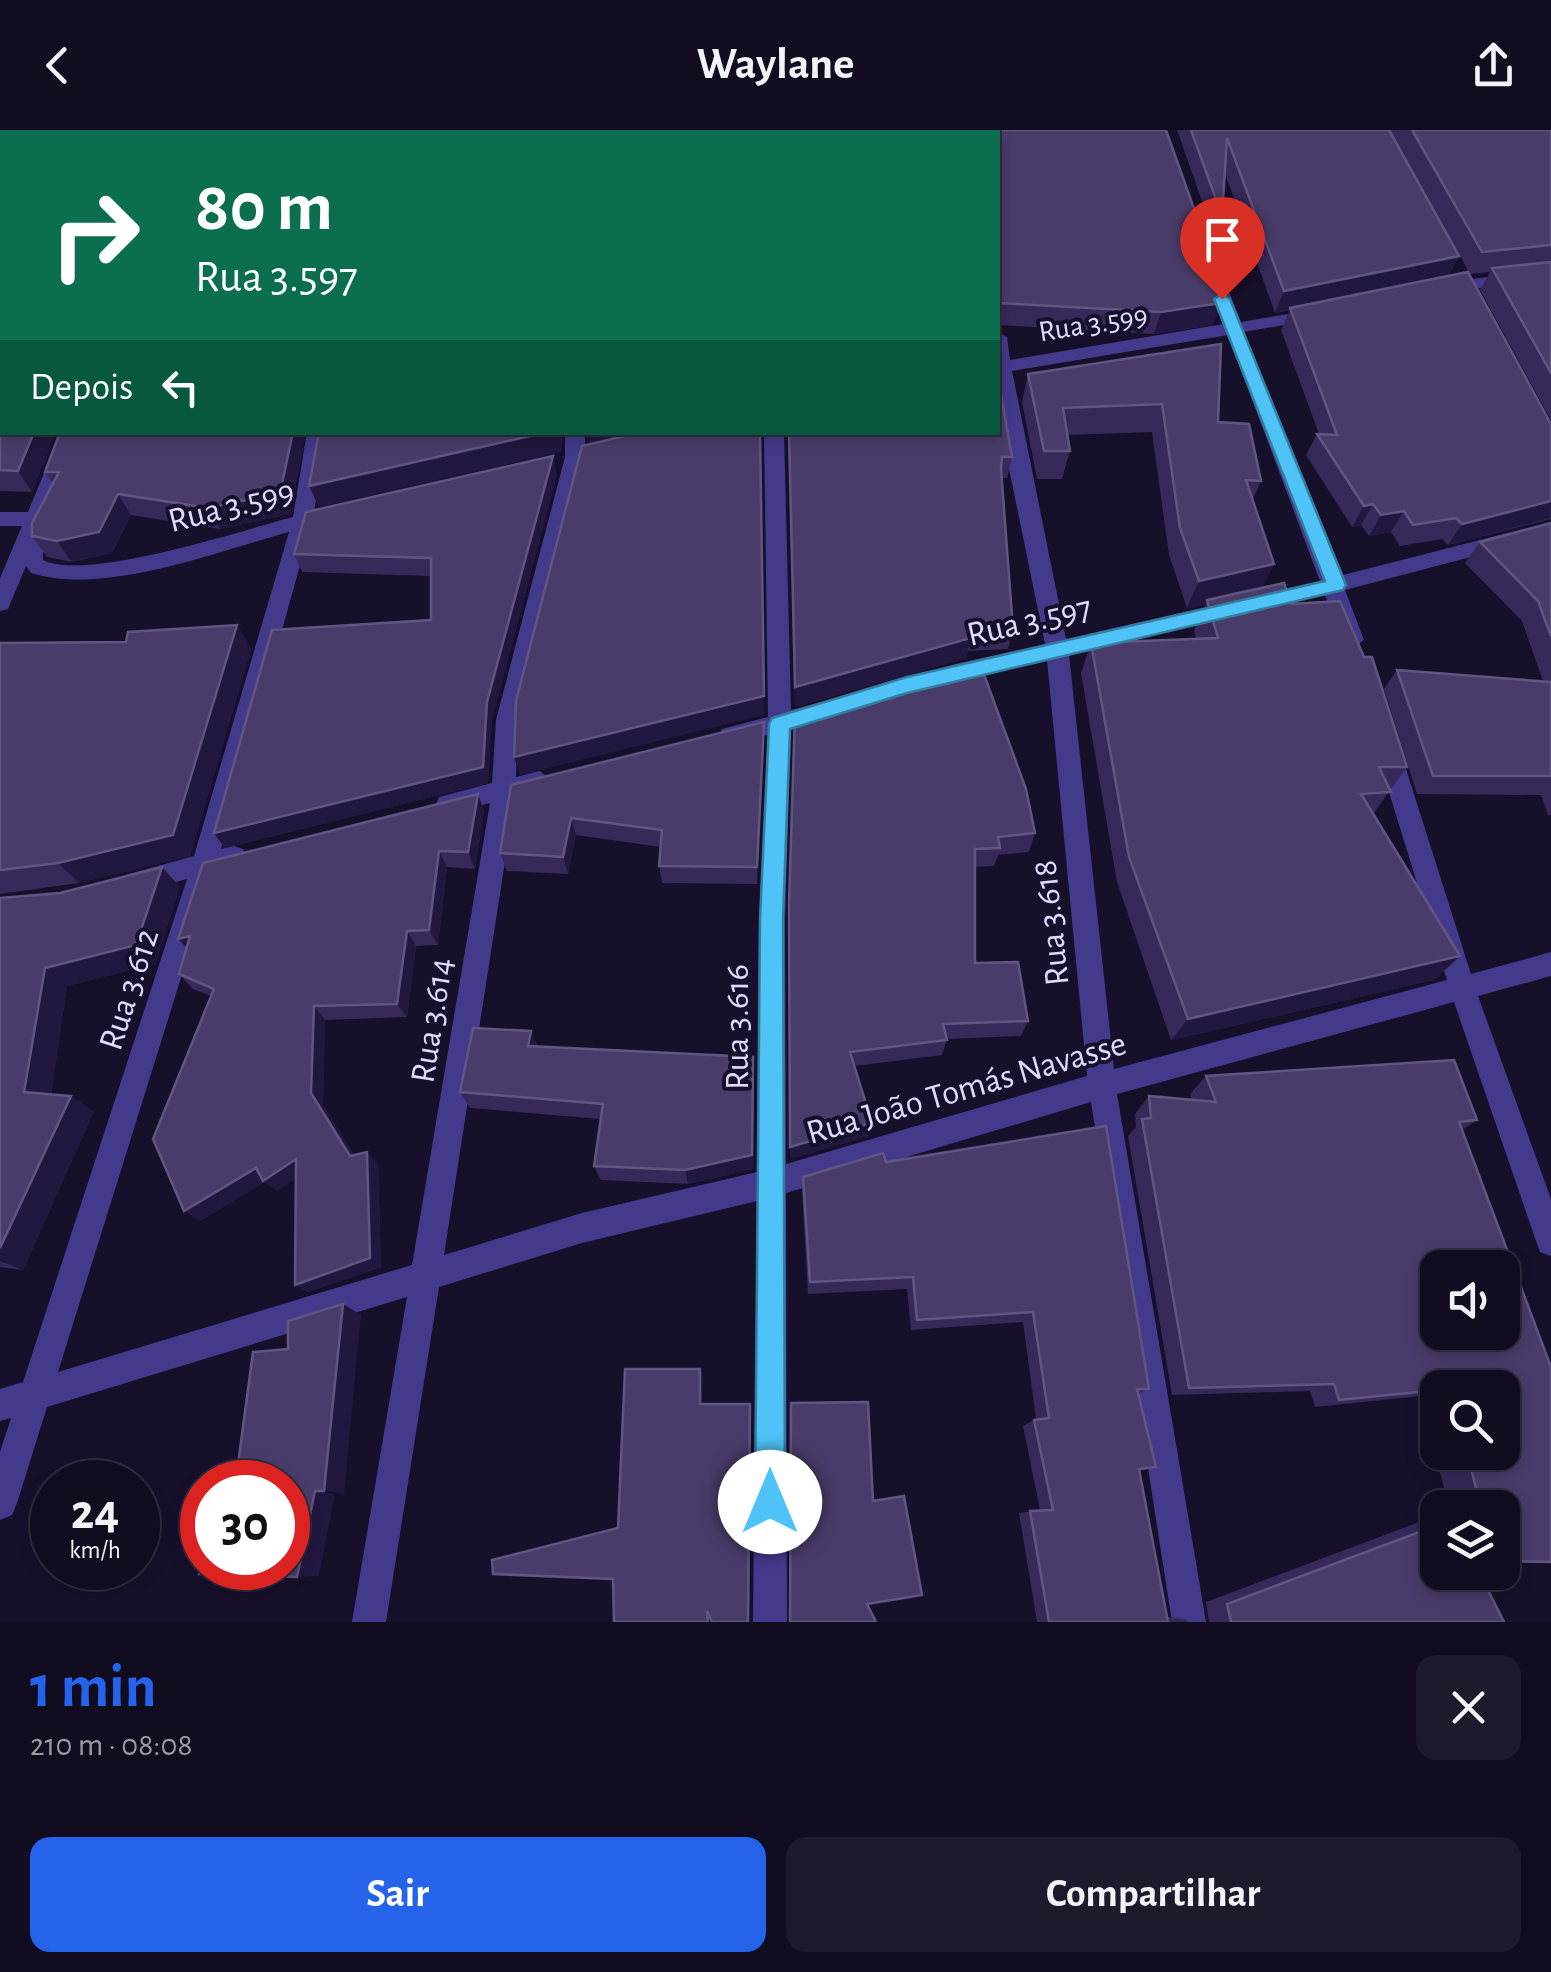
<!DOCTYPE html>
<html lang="pt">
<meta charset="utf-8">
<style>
:root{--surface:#110c20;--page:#1e1a2d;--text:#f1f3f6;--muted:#9c9ba5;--line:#302c3e;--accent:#2563eb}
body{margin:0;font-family:"Alegreya Sans",sans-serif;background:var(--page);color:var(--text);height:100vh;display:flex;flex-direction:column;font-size:38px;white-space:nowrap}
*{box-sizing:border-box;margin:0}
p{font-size:32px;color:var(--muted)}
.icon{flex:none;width:55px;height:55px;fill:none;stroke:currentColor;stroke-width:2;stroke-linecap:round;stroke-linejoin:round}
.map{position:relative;height:1492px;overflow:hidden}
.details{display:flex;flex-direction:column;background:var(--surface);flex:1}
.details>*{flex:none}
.hud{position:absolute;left:0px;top:0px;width:1000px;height:305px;box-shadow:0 5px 15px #0003,0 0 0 2px var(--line);background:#0b6e4f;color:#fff;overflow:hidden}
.fabs{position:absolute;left:1420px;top:1120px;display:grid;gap:20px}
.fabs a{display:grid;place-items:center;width:100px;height:100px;border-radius:20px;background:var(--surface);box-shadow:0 5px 15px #0003,0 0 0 2px var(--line);font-size:50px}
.speed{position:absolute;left:30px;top:1330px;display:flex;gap:20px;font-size:50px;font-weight:700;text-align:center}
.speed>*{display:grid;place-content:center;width:130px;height:130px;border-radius:50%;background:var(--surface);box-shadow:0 5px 15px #0003,0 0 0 2px var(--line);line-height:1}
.speed small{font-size:25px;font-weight:400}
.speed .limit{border:15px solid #d22;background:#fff;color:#111}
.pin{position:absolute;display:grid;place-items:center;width:85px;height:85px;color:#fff;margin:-102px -42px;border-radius:50% 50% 50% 0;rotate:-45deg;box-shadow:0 0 10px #0007}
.pin .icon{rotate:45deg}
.me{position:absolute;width:110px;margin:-55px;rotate:0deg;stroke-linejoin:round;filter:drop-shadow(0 0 8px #0008)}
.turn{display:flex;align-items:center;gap:35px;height:210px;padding:0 30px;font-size:45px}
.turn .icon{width:130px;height:130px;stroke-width:2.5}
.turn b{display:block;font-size:70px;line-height:85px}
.then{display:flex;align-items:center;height:95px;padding:0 30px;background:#0003;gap:20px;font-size:38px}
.round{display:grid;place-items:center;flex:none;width:105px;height:105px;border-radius:20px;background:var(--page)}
.overview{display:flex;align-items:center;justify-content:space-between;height:170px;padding:0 30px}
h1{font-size:60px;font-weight:600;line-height:75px;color:var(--accent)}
.button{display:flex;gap:20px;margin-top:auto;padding:20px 30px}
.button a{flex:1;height:115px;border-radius:20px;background:var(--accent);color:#fff;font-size:40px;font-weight:600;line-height:115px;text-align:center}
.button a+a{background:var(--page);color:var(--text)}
header{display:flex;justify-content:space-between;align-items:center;height:130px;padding:0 30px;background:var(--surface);font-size:45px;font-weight:600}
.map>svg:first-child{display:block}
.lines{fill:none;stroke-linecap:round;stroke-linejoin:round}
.street{fill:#443a8b;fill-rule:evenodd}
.wall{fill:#372959;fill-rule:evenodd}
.shaded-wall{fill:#22173f}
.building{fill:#493c6a;stroke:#615582;stroke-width:2.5;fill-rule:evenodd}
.route{fill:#4fc3f7;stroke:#337fa1;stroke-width:2.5}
.labels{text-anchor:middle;stroke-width:8;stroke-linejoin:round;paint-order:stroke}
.far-street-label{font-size:30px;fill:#e1daff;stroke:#17102b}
.street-label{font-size:35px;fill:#e1daff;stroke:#17102b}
</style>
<header><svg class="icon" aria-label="back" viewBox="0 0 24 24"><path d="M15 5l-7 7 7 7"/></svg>Waylane<svg class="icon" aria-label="share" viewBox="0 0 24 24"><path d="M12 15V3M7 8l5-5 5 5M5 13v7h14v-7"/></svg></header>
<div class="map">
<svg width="1551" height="1492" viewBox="0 0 1551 1492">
<rect width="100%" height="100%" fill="#17102b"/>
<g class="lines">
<!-- street -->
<g class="street">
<path d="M1201,123l14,4 26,65 77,-13 9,5 -9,5 -74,13 95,244 212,-54v14l-206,54 19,50 -11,8 -11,-8 -17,-45 -256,60 45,414 333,-89 -71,-230 12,-9 12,9 71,224 80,-22v24l-73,20 73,203v57l-11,-4 -4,-11 -82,-239 -337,92 89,528h-34l-81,-520 -305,91 1,429h-34l4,-421 -175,42 -143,44 -53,335h-34l55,-325 -360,110 -30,96 -5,12 -12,5v-68l11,-34 -11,3v-32l23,-7 164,-503 -49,14 -9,-3 -4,-8 4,-8 65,-18 95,-324c-74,20 -183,64 -258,41l-5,-7 -18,43 -8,2v-33l22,-52h-22v-14h28l33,-80h19l-36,89 -1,39c42,22 200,-30 250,-43l14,-85h20l-13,80 8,7 -11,7 -90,323 13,-3 9,3 3,7 -3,7 -29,9 -156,500 354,-107 78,-462 -42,11 -9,-3 -3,-7 3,-7 53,-14 4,-63 69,-263v-25h20v25l-67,263 -2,57 24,-6 12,10 -4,7 -33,9 -71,458 138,-42 175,-41 2,-252 9,-185 -38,10 -12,-9 4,-7 46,-12 -4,-285h20l7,278 35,-9 11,9 -3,6 -43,12 -6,192 1,244 301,-88 -40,-416 -96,23 -11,-9 11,-9 94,-21 -46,-224 -1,-88 9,5 3,23 214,-36 -25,-67zM1228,205l92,246 -254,58 -54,-268z"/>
<path d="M1551,139v10l-111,14 -9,-5 9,-5z"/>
</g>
</g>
<!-- wall -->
<g class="wall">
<path d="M0,0h1166l47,195 -59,9 -156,-9v-193h-996v261h-2z"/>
<path d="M1177,0h212l70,126 -11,20 103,148v95l-103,26 -6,-6 -42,7 -9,-14 -22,4 -8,-11 -9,2 -46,-72 11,-21h2l-38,-104 9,-20 -15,3 -50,-140 -3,43 -7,22z"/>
<path d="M1390,0h161v290l-71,-130 10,-18 -20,2z"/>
<path d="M1221,214l-3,78 43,59 -8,18 9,88 29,17 116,163 -34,47 87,142 -26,24 -263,60 -54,-158 -36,-209 10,-30 105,-4 -2,-9 12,-26 -19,4 -18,-53 -17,-123 -85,3 3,16 -8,28h-25l-15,-77 6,-28z"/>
<path d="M0,290l32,72 -32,-1z"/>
<path d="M60,302h246l-16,82 -70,15 -89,-14 -19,38 -40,9 -25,-5 -15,-21 21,-53 -8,-11z"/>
<path d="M788,302h210l14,25 -5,21h-6l12,151 -5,20 -40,2 -2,7 -171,49z"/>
<path d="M557,344l-65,245 -4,64 -263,65 -11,-15 217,-213v-44l-129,-4 -8,-18z"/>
<path d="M1551,393v292h-3l-7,-20 -124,-1 -33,-105 13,-19 146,11 -21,-60 -57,-58 15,-21z"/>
<path d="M237,495l14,24 -61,207 -111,27 -79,11v-251l126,-1z"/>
<path d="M795,582l240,121 -6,19 -31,3 -4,11 -19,1v96l53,58 -7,15 -74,3 -5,16 -88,11 18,57 -3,13 -79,23 -1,-239z"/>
<path d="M764,611l-7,143 -95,-1 -3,-17 2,-19 -85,-12 -8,39 -61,-3 -7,-18 11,-68z"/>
<path d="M478,664l6,17 -9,58 -28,-2 -9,78 -22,1 -9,71 -82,3 -2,85 31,50 24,8 3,104 -73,25 -13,-7 1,-107 -19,13 -13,-9 -64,39 11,-225 -18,-7 -14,-15 8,-26 -9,-9z"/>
<path d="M180,757l-25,77 -88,22 -16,108 43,17 -71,159 -23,-3v-369z"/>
<path d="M531,901l7,16 216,27 -1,95 -65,15 -87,-4 -7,-14 7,-47 -131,-11 -10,-16z"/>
<path d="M1206,946l271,44 -15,10 89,237v196l-49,-1v-54h-53l-28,-112 -106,11 -5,-16 -138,4 -44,-259 8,-9 -1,-13 14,-18 43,4 -2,-6zM1438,1258h64v64h-64z"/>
<path d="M886,1032l263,227 -11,5 18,73 -16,4 27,146 19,2 2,3h-151l-18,-109 21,-3 -17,-84 13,-7 -13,-97 -112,8 -4,-41 -99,5 -6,-102 1,-15z"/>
<path d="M1438,1385v57l66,50h-295l-3,-20z"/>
</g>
<!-- shaded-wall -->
<g class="shaded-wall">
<path d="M1459,126l-12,22 -172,35 9,-22z"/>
<path d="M1221,173l-8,22 -59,9 7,-22z"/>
<path d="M34,302h23l-25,60 -14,-21z"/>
<path d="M293,302h13l-16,82 -70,15 -12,-21z"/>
<path d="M548,302h16l-3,20 -242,55 -10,-21z"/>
<path d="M586,302h62l-59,14z"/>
<path d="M553,326l4,18 -65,245 -4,64 -263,65 -11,-15 273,-131z"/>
<path d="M118,364l13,21 -19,38 -40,9 -15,-21z"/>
<path d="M1551,371l-1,17 -102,27 14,-21z"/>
<path d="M1373,374l-12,21 -9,2 12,-21z"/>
<path d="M1404,381l-13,21 -22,4 12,-21z"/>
<path d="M1274,434l-13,27 -54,9 -1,4 -19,4 12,-27z"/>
<path d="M237,495l14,24 -61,207 -111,27 -21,-20z"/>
<path d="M971,508l-5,20 -171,49v-20z"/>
<path d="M764,566v19l-244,60 -6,-18z"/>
<path d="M764,592v19l-7,143v-17z"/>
<path d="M478,664l6,17 -9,58 -7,-17z"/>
<path d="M571,688l5,17 -8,39 -5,-17z"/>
<path d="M439,721l8,16 -9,78 -9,-15z"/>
<path d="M162,737l18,20 -25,77 -88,22 -18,121 -25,-15 21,-124z"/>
<path d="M407,801l9,15 -9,71 -10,-13z"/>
<path d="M190,806l3,18 -15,-15z"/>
<path d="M1460,826l-26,24 -263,60 17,-21z"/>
<path d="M314,876l11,14 -2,85 38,61 -11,-10 -39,-63z"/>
<path d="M531,901l8,18 -11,-3z"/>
<path d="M753,927v112l-65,15 -3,-14z"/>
<path d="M71,966l23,15 -71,159 -23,-9v-13z"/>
<path d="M872,993l-3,13 -79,23v-12z"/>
<path d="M367,1022l11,11 3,104 -73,25 -13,-7z"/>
<path d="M296,1029l12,11 -31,21 -13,-9 -64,39 -16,-10 72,-43z"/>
<path d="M343,1174l18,11 -17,179 -20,-3z"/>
<path d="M700,1239l3,7 -1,34 -2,-6z"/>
<path d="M750,1274l-1,218h-1z"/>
<path d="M315,1361l20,3 -16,82 -22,1z"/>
</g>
<!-- building -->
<g class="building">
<path d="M0,0h1166l47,132 8,41 -60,9 -163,-9v-171h-658l-3,-1 -1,1h-334v240h-2z"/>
<path d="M1191,0h198l70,126 -175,35 -57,-153 -5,78z"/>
<path d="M1412,0h139v115l-69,7z"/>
<path d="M1551,132v111l-59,-105z"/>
<path d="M1468,142l83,152v77l-89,23 -6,-6 -43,7 -9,-14 -23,4 -8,-11 -9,2 -47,-72 20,1 -47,-127z"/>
<path d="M1221,214l-3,78 31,2 12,57 -15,-1 28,84 -75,17 -19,-53 -18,-124 -99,4 7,43h-26l-16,-77z"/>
<path d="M999,254l13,73h-10l-1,12 12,160 -45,2 3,7 -176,49 -6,-255h209v-47z"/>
<path d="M2,286v16h32l-16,39 -18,-1v-50z"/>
<path d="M60,302h233l-13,61 -72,15 -90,-14 -19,38 -42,9 -25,-5v-13l27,-51h-14z"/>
<path d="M319,302h229l-239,54z"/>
<path d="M641,302h119l4,264 -250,61 2,-56 66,-255z"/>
<path d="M553,326l-66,246 -4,65 -269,66 58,-203 159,-10v-62l-137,-4 12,-42z"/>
<path d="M1551,393v113l-13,-35 -58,-59z"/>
<path d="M1284,453l7,21 49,-3 24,56h8l35,110h-28l12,25 -30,2 99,162 -272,63 -59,-162 -38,-214 127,-5 -11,-38z"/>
<path d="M237,495l-64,210 -115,28 -58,7v-227l126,-1 2,-10z"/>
<path d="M979,531l47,128 9,44 -37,4 2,11 -25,1v114l43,-1 10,59 -85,3 4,16 -97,12 22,71 -82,24 -1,-244 6,-191z"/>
<path d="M1397,540l154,12v94h-118z"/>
<path d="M764,592l-7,145 -98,-1 3,-36 -91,-12 -8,39 -63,-4 11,-68z"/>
<path d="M478,664l-10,58 -29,-1 -10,79 -22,1 -10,73 -83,2 -3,87 39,63 17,-4 3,106 -75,27 1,-126 -33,22 -7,-13 -72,43 -31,-72 61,-150 -35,-15 11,-38 -12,3 25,-76z"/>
<path d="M162,737l-26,78 -91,23 -21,124 47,4 -71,152v-350l60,-5z"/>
<path d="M473,898l58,3 -3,15 225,11 -1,98 -67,15 -91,-4 9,-62 -143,-12z"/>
<path d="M1454,930l23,60 -18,2 92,245v195l-49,-1v-53h-21l-14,-56h35v-64h-64v2l-99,10 -5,-16 -145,4 -47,-269 9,-1 -2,-22 67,6 -10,-26zM1438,1138h64v64h-64z"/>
<path d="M1106,996l43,263h-12l19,78 -17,2 29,153h-119l-19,-111 23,-1 -19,-90 15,-2 -16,-106 -116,8 -4,-43 -103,5 -7,-105 80,-24 3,9z"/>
<path d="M343,1174l-19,187h-9l-18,86 -98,-3 3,-16v10h86v-86h-67l3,-10h13l16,-120 35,-3v-28z"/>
<path d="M625,1239h75v35h50l-2,218h-36l-5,-11 1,11h-94l-1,-43 -120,-5 -1,-14 126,-32z"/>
<path d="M868,1272l5,99 31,-5 18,99 -55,9 9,18h-86l1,-219z"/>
<path d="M1438,1395v47h41l25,50h-273l-4,-18z"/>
</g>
<!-- route -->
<path class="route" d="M1222,164l8,5 116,286 -3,5 -436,103 -117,36 -7,191 2,582 -4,11 -11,4 -10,-4 -5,-11 5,-582 9,-196 3,-6 135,-41 418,-96 -111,-282z"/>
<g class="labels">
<!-- far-street labels -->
<g class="far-street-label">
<text transform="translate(1093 193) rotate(-9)" y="10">Rua 3.599</text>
</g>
<!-- street labels -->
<g class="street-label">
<text transform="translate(231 375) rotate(-14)" y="12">Rua 3.599</text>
<text transform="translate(1029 490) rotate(-13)" y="12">Rua 3.597</text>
<text transform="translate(1050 793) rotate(-96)" y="12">Rua 3.618</text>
<text transform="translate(128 859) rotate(-72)" y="12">Rua 3.612</text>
<text transform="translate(431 890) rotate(-81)" y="12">Rua 3.614</text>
<text transform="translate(736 897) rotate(-90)" y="12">Rua 3.616</text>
<text transform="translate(966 957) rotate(-16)" y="12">Rua João Tomás Navasse</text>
</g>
</g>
</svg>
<div class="fabs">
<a><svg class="icon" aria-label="sound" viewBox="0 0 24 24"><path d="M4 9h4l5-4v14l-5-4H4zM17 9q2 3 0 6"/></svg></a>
<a><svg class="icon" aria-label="search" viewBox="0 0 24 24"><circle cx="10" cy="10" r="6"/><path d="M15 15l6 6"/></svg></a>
<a><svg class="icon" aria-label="layers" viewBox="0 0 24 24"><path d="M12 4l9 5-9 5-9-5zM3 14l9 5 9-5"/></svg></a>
</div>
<div class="speed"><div>24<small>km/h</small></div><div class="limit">30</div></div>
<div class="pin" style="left:1222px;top:169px;background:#d93025"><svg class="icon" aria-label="arrive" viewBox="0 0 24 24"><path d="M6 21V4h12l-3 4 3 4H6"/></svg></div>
<svg class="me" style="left:770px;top:1372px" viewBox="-20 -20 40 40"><circle r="19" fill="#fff"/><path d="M0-13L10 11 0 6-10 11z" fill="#4fc3f7"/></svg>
<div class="hud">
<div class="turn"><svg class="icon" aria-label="right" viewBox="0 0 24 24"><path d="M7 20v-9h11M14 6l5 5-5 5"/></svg><div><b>80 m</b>Rua 3.597</div></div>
<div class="then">Depois<svg class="icon" aria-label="left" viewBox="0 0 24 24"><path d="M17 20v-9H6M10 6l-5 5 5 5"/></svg></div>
</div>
</div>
<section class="details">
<div class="overview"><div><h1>1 min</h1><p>210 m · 08:08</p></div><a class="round"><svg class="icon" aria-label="close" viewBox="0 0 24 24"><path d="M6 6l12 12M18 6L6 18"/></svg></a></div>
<div class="button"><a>Sair</a><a>Compartilhar</a></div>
</section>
